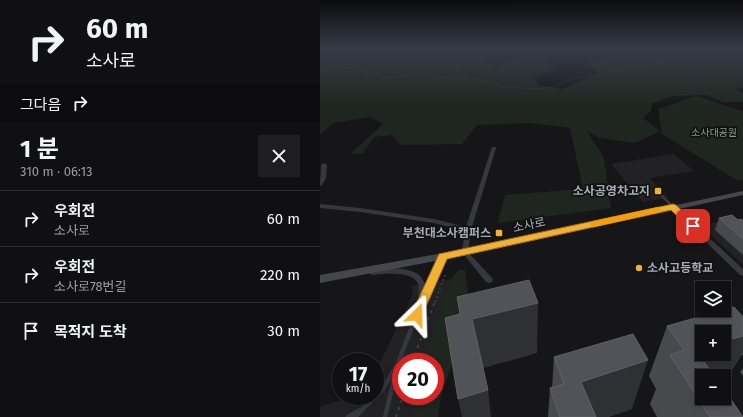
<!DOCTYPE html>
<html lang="ko">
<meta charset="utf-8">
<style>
:root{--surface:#101012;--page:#1e1e20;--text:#f1f3f6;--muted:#9c9d9f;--line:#303032}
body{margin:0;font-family:"Fira Sans","Noto Sans KR",sans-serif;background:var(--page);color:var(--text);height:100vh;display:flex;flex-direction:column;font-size:15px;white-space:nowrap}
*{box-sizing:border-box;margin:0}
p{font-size:13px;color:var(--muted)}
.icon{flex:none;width:22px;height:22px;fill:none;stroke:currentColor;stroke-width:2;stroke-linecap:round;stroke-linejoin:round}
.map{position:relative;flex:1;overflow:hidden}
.side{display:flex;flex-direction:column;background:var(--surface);width:320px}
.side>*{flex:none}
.top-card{background:#101012;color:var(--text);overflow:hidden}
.fabs{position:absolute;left:375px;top:281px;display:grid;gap:8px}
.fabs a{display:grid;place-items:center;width:36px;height:36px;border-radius:0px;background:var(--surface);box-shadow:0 2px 6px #0003,0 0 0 1px var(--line);font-size:20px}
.speed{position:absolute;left:12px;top:353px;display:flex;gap:8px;font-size:20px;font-weight:700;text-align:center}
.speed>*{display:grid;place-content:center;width:52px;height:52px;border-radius:50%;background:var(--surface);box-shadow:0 2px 6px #0003,0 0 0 1px var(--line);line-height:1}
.speed small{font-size:10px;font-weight:400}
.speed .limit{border:6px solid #d22;background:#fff;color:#111}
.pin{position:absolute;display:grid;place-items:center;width:34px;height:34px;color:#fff;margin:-17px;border-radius:8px;box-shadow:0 2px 6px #0006}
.me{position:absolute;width:44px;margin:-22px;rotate:22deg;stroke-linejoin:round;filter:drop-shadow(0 0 3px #0008)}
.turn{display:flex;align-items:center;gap:14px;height:84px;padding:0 20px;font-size:18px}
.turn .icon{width:52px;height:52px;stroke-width:2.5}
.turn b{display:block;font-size:28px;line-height:34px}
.then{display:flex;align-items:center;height:38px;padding:0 20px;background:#0003;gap:8px;font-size:15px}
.round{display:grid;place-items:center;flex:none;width:42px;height:42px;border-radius:0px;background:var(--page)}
.overview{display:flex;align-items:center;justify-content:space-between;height:68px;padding:0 20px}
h1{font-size:24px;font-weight:700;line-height:30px}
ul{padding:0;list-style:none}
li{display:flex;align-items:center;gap:12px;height:56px;padding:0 20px;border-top:1px solid var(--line)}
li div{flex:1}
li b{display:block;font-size:15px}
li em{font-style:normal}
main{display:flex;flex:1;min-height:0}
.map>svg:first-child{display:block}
.built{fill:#222225}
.green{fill:#1e261f}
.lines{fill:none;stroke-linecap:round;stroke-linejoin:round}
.path-far2{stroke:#3d3f44;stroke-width:1;stroke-dasharray:1 1.5;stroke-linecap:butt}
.path-far1{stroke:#3d3f44;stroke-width:1.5;stroke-dasharray:2 2.5;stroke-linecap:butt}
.path{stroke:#3d3f44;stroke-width:2;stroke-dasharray:3 4.5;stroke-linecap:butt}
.lane-far2{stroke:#37383d;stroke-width:2.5}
.lane-far1{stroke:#37383d;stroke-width:3.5}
.lane{stroke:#37383d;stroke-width:4.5}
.street{fill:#37383d;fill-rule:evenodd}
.secondary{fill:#45474d;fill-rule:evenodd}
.wall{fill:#47494d}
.shaded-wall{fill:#2f3033}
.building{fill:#525359;stroke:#5f6168}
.route{fill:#f2b134;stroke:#9d7322}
.slow{fill:#f59e0b}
.poi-dot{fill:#f2b134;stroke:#111113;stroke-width:1.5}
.labels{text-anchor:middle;stroke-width:3.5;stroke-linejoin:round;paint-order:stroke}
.far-park-label{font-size:10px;fill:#7fa381;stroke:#111113}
.poi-label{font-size:12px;font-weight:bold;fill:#a8adb8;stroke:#111113;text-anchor:end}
.street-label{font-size:12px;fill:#a8adb8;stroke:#111113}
</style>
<main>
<section class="side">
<div class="top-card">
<div class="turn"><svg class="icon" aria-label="right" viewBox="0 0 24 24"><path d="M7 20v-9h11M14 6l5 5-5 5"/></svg><div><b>60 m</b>소사로</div></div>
<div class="then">그다음<svg class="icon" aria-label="right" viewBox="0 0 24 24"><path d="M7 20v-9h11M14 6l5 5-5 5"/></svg></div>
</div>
<div class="overview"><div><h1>1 분</h1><p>310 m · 06:13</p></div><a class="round"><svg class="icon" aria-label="close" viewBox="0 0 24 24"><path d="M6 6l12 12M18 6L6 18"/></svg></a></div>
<ul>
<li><svg class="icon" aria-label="right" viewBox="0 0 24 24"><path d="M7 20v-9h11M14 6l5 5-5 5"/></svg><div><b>우회전</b><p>소사로</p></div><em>60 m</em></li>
<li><svg class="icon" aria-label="right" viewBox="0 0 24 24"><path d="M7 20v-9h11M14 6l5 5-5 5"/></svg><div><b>우회전</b><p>소사로78번길</p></div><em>220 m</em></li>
<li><svg class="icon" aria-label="arrive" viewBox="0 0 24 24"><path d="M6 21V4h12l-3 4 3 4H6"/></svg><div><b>목적지 도착</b></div><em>30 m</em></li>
</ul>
</section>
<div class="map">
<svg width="423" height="417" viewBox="0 0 423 417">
<rect width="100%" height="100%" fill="#161618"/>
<!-- built -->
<g class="built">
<path d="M354,154l20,17 -44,7 17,20 -24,4 -32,-38z"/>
<path d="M412,218l5,4 6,-2v45l-42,-39z"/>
<path d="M131,279l-29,83h-21v34h14l-5,21h-90v-10l18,-6 12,-5h25v-23l38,-79 -1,-8z"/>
</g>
<!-- green -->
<g class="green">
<path d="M78,49h82l5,8v5l13,5 28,-15 16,5 12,13 -20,7 5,9 24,3 35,-16 -12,-10 19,-5 -1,-7 -12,-2h46l12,3 26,-1 2,-2h62l3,1v37l-7,2 7,4v9h-20l-17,-7 -34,1 -20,8 -1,7 -8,7 17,13 -25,12 -36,-5 -12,-7 17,27 7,50 -113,15 7,-28 78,-6 -13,-61 -39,-5 -54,2 -15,19 -62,1 -7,-10 -19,2 -11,17 -12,-1 32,-29 -13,-7 -36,6 -14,11v-80l80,1z"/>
<path d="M376,96l47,15v69l-5,1 -76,-47 -4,-25z"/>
<path d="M139,270h6l4,32 -2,19 -26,75 -3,21h-28l5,-21h20v-34h-13l29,-83z"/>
</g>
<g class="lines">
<!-- path-far2 -->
<g class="path-far2">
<path d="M132,49l2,2 -3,6 5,3 -2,5 4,2 -2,1 12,10"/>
<path d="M0,70l37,-2 4,3 32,7 31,-5 15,5h28l20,3 17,6 33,2 16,-2 21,-9 30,-4 8,-4 25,-1 26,-6 -10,-7 1,-3 -10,-4"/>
</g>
<!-- path-far1 -->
<path class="path-far1" d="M115,302l10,-27"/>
<!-- path -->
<g class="path">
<path d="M92,362l23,-61"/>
<path d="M76,417l7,-21"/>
</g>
<!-- lane-far2 -->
<path class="lane-far2" d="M337,191l16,16"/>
<!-- lane-far1 -->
<path class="lane-far1" d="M102,302l21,-45"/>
<!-- lane -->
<g class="lane">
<path d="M78,363l24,-62"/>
<path d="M28,417l12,-7"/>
<path d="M35,417l28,-28 15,-26 -13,54"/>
</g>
<!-- street -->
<g class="street">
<path d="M172,147h4v1l-25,82 -3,22 24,26 1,2 -1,2 -3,1 -3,-1 -24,-30 3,-21 -31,-8 -74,-11 -40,-4v-4l40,4 74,11 32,8z"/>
<path d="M4,163l3,2 -1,13 -4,7 -2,1 1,-21z"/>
<path d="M353,205l2,1 68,63v7l-3,-1 -69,-67 -1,-1 1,-1z"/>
<path d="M53,269c12,-1 40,-3 48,8 6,7 5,16 5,24l-1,2 -3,1 -3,-1 -1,-2c0,-6 2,-14 -1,-19 -6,-11 -34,-8 -44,-7l-3,-1 -1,-2 1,-2z"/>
</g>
<!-- secondary -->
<path class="secondary" d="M423,191v4l-266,58 -157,30v-8l157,-28z"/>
</g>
<!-- wall -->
<g class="wall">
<path d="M399,218l24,3v34l-28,-25z"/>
<path d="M423,317v39l-1,-2 -17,27 -23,-5 41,41h-86l-7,-13 6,-15 -7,-13 18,-50z"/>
<path d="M234,357l78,52 -24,8h-60l2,-29h2z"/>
<path d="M423,368v8l-3,-4z"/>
</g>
<!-- shaded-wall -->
<g class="shaded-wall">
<path d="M218,303l-1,50 -57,16 -8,-50z"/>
<path d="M423,336v16l-18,29 -1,1v-6h-22l-6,-26 6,-2v6h22v-13z"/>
<path d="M328,360l-16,49 -24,8h-33l6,-35z"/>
<path d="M168,390l3,27h-29l-4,-18z"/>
</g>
<!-- building -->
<g class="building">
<path d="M412,215l6,5 3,-1 2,2v18l-24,-21z"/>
<path d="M209,280l9,23 -66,16 16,71 -30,9 -13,-81 15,-4 -3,-17z"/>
<path d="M414,307l9,10v19l-19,5v-9h-22v16l-6,2 18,26h-12v22h22v-9l19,28h-33l-40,-62 14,-5 -17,-24z"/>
<path d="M313,334l15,26 -67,22 15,35h-36l-10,-29 14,-4 -10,-27z"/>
</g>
<!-- sky -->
<linearGradient id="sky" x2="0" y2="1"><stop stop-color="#0c0c0d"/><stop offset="0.46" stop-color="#363c48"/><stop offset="1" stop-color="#363c48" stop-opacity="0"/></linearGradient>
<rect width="423" height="107" fill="url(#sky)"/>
<!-- route -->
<path class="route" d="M353,204l3,1 20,19 2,2 -2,2h-7l-18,-18 -224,49 -26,59 -4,2 -4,-2 -2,-3 28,-61z"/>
<!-- slow -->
<path class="slow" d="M338,207l4,3 -1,2 -67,15 -5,-3 5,-3z"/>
<!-- markers -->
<g class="poi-dot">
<rect x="334" y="187" width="8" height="8" rx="2"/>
<rect x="175" y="229" width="8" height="8" rx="2"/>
<circle cx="319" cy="268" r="4"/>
</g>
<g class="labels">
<!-- far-park labels -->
<g class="far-park-label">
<text x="394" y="136">소사대공원</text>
</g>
<!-- poi labels -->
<g class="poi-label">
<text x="330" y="195">소사공영차고지</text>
<text x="171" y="237">부천대소사캠퍼스</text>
<text x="327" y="272" text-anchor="start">소사고등학교</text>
</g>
<!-- street labels -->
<g class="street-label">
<text transform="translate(209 225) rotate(-12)" y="4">소사로</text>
</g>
</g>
</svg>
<div class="fabs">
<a><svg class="icon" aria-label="layers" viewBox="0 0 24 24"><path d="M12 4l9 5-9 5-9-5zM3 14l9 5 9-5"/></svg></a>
<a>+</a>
<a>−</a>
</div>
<div class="speed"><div>17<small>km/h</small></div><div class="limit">20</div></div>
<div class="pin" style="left:373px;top:226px;background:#d93025"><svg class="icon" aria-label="arrive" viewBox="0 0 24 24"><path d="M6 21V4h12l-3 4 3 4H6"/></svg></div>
<svg class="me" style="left:97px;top:315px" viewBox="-20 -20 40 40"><path d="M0-17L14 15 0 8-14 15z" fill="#f2b134" stroke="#fff" stroke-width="4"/></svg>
</div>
</main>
